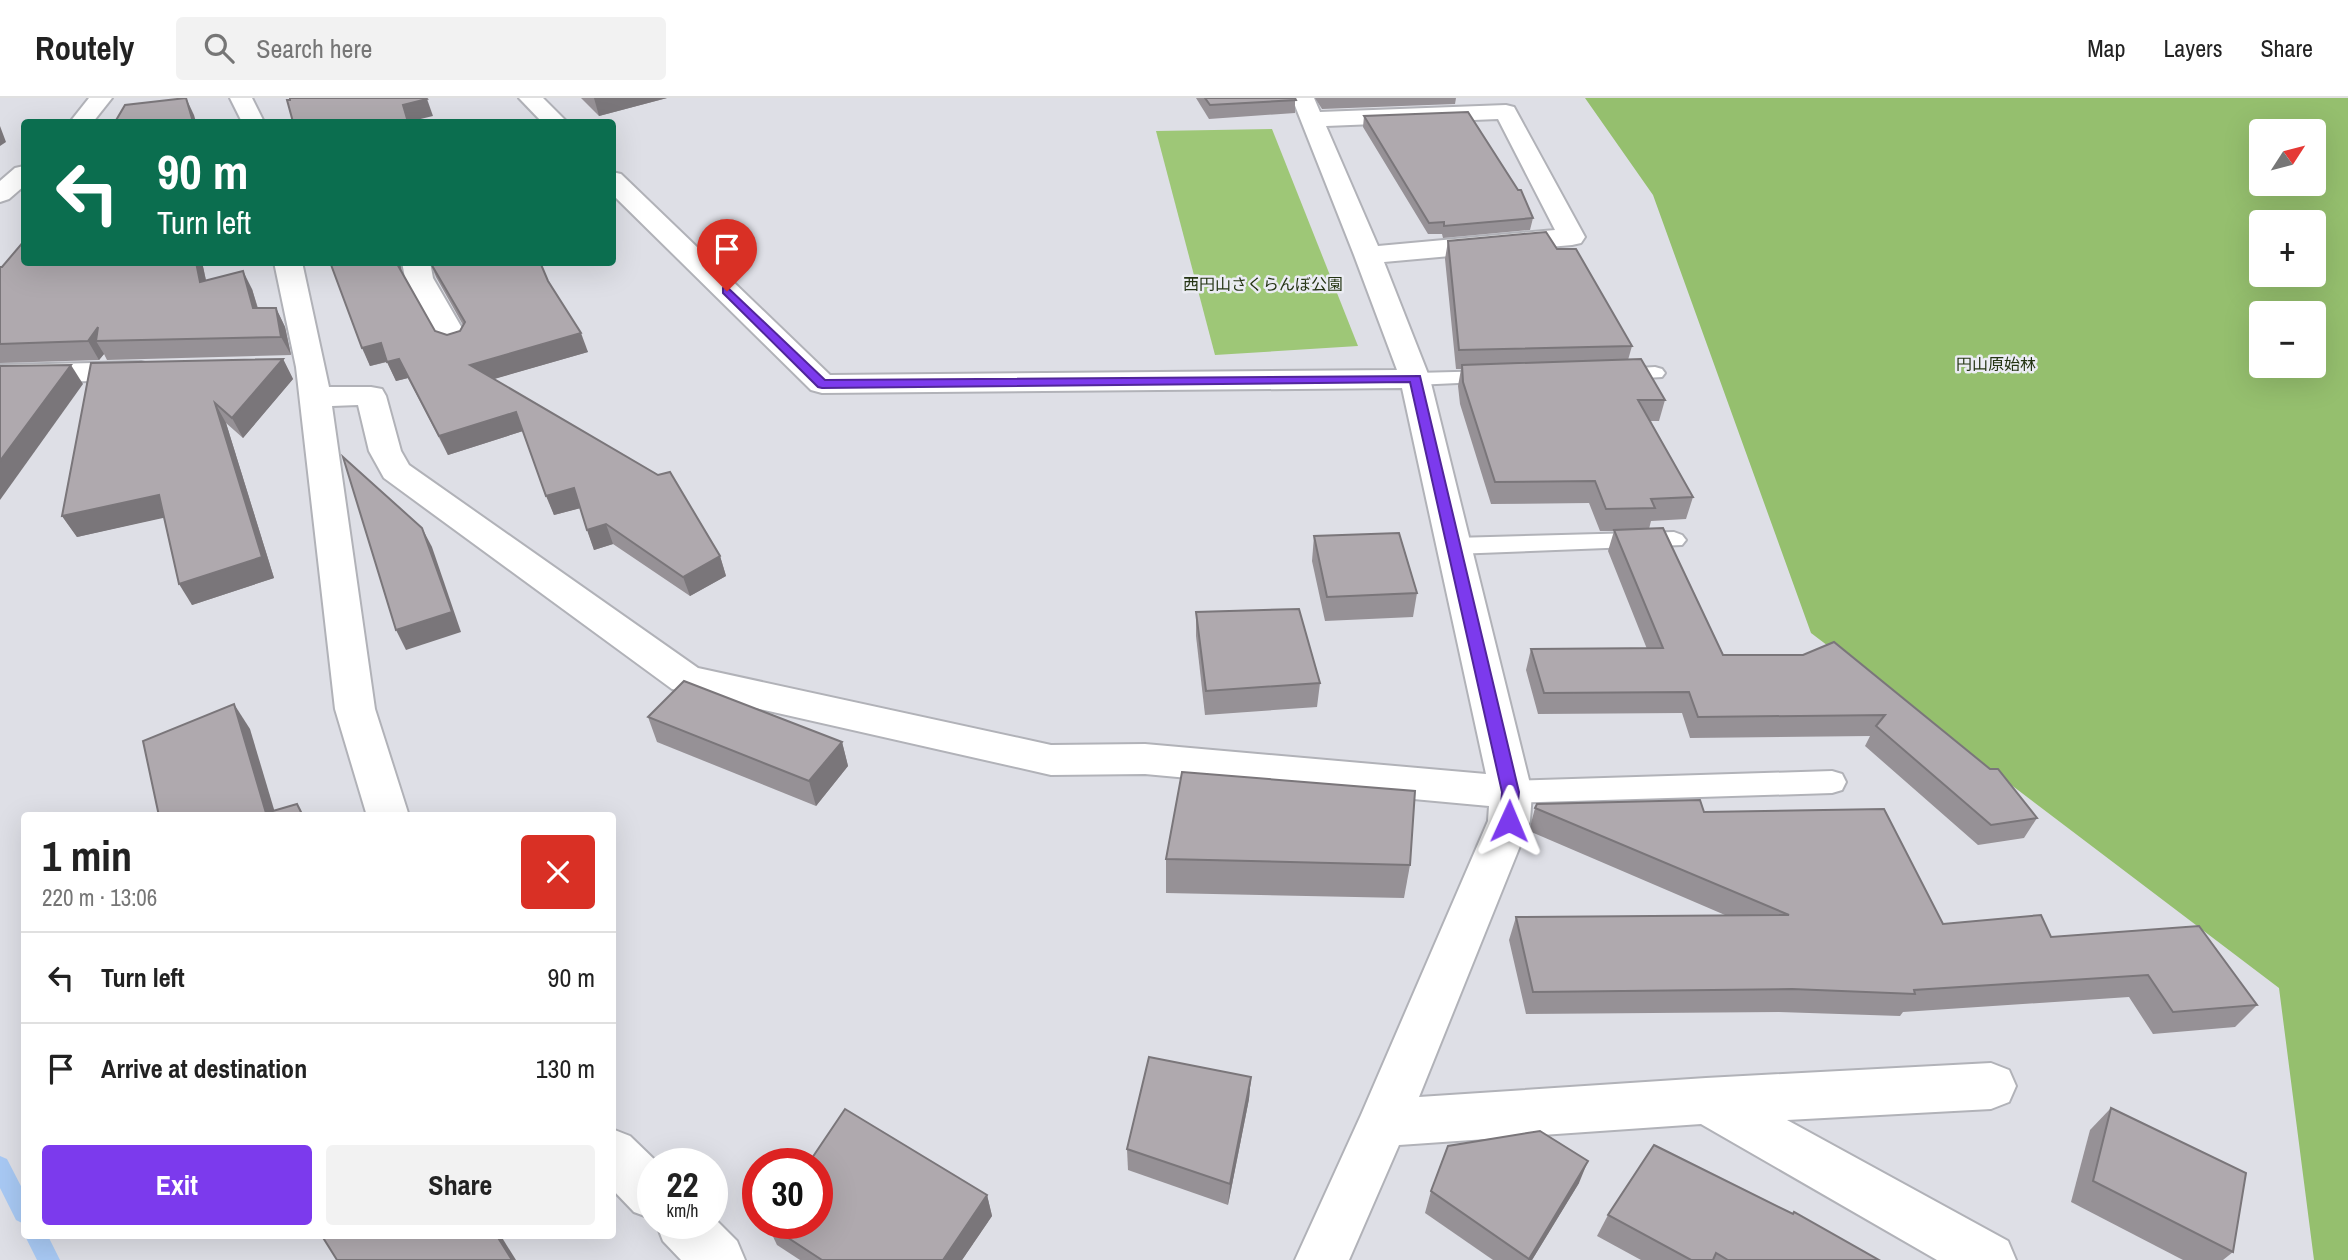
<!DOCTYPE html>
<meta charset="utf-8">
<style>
:root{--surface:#fff;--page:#f2f2f2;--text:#222;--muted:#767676;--line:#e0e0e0;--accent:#7c3aed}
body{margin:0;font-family:"Archivo Narrow","Noto Sans JP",sans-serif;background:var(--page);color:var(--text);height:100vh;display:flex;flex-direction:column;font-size:26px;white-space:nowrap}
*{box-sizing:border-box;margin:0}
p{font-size:23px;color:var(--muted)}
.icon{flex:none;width:38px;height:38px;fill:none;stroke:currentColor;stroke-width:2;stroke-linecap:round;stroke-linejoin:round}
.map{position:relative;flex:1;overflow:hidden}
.sheet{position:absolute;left:21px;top:714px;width:595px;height:427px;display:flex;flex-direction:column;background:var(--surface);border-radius:7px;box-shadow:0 7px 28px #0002}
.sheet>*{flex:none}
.top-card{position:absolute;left:21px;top:21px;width:595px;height:147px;border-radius:7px;box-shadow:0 7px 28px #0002;background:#0b6e4f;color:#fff;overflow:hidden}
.needle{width:46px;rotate:54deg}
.fabs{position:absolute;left:2249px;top:21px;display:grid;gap:14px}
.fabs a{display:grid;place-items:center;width:77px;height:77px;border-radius:7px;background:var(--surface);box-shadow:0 7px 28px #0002;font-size:35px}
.speed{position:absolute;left:637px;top:1050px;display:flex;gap:14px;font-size:35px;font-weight:700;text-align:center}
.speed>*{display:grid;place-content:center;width:91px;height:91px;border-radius:50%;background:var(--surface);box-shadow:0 7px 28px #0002;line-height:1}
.speed small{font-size:18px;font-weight:400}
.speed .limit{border:10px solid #d22;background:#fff;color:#111}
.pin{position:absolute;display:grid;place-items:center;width:60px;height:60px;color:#fff;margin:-72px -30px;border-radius:50% 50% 50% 0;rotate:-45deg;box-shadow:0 0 7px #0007}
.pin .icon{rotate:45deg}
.me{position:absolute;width:77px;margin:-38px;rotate:1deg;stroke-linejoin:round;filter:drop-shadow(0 0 5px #0008)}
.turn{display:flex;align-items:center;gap:24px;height:147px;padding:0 21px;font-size:32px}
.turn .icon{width:91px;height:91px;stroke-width:2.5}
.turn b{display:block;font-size:49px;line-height:60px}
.round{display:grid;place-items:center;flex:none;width:74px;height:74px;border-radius:7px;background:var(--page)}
.head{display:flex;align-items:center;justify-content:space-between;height:119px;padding:0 21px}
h1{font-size:42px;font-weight:700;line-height:52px}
.button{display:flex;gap:14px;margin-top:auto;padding:14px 21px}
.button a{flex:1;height:80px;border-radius:7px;background:var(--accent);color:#fff;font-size:28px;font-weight:700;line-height:80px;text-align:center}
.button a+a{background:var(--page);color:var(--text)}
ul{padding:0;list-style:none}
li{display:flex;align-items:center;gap:21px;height:91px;padding:0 21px;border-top:2px solid var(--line)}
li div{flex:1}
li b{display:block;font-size:26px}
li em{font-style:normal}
header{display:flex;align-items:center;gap:42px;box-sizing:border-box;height:98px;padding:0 35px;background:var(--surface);border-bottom:2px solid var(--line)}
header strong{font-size:33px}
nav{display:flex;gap:38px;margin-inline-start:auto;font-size:24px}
.search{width:490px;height:63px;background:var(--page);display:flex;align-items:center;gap:18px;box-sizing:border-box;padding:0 24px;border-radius:7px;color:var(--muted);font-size:26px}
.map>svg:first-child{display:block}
.green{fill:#9ec777}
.forest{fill:#95bf6e;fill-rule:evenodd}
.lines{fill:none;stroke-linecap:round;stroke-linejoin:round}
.stream{fill:#a8c9f4;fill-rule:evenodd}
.service-casing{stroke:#b1b2b8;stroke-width:4}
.minor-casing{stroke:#b1b2b8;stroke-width:4}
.primary-casing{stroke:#b1b2b8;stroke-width:4}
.service{fill:#fff;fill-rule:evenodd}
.minor{fill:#fff;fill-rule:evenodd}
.primary{fill:#fff;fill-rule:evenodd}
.wall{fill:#969196}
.shaded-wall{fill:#7a767a}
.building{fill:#afa9ae;stroke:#7a767a;stroke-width:2}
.route{fill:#7c3aed;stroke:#51269a;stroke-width:2}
.labels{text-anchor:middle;stroke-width:5;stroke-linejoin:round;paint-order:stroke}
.far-park-label{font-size:16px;fill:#243413;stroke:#ebecf3}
</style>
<header>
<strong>Routely</strong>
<div class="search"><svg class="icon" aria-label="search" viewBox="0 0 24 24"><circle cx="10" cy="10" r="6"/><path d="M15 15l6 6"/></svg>Search here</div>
<nav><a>Map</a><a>Layers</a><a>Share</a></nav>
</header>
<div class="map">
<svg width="2348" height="1162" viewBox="0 0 2348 1162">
<rect width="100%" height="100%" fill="#dedfe6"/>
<!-- green -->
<path class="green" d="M1272,31l86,217 -143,9 -59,-224z"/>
<!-- forest -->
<path class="forest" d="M1585,0h763v1162h-34l-35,-272 -468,-355 -158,-438zM2261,33h53v53h-53zM2261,124h53v53h-53zM2261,215h53v53h-53z"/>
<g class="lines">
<!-- stream -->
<g class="stream">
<path d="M0,1058l7,3 17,33v32l-8,-4 -16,-32z"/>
<path d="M25,1138h23l12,24h-23z"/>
</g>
<!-- service casing -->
<g class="service-casing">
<g id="service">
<path d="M1655,269l7,2 3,4 -3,4 -49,3 -7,-2 -3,-4 3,-4z"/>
<path d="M1494,273l7,2 3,4 -3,4 -86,4 -7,-2 -3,-4 3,-4 7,-2z"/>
<path d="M1674,434l8,3 4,5 -4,5 -228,9 -8,-3 -4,-5 4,-5 8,-3z"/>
<path d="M1832,673l10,3 4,8 -4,8 -10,3 -321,10 -10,-3 -4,-8 4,-8 10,-3z"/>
</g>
</g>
<!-- minor casing -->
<g class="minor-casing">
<g id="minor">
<path d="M230,0h22l12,24h-22z"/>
<path d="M519,0h24l24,24h-25z"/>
<path d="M1292,0h22l6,14 186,-7 8,2 71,130 -4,6 -9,2 -188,17 46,117 102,413 -2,29 -111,276 287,-19 285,-15 18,7 7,16 -7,16 -18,7 -204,11 221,121 8,19h-79l-236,-136 -302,21 -50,115h-54l66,-145 127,-294 1,-15 -344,-32 -94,1 -379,-86 -288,-211 -15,-27 -11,-46 -26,1 43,303 34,107h-42l-32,-107 -39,-342 -22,-105h28l27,125h42l11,2 4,7 15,55 8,14 289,203 353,77 94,-1 341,30 -84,-386 -580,5 -11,-3 -199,-196v-22l9,2 209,201 567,-5 -43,-115zM1498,21l57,111 -177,16 -52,-120z"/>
<path d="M402,164h28l3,16 37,64 -5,6 -10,3 -10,-3 -40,-70z"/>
<path d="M141,264l11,3 4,6 -4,6 -11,3 -141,3v-18z"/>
<path d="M612,1031l18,7 29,28h-6v55l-19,-7 -22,-23z"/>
<path d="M712,1118l25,25 8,19h-64l-18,-19 -7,-18h56z"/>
</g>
</g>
<!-- primary casing -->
<g class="primary-casing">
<g id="primary">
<path d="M89,0h23l-19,24h-23z"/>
<path d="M24,68v20l-15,13 -9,3v-21l15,-13z"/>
</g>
</g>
<!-- service -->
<use href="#service" class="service"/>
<!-- minor -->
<use href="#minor" class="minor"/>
<!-- primary -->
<use href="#primary" class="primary"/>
</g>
<!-- wall -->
<g class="wall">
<path d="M581,0h86l-68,18z"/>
<path d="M1196,0h99v15l-86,6z"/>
<path d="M1315,0h141l-1,6 -133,5z"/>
<path d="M1364,18l169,102 -3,12 -87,8 -1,-4h-14l-65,-107z"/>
<path d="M1448,143l109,8 75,97 -4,14 37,40 -6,21h-9l43,76 -7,22 -35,2 -2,8 74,126h80l234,163 -13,20 -46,7 -113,-99 5,-10 -180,2 -8,-25 -144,1 -12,-44 5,-21h116l-39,-98 6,-20h-14l-11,-28 -98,1 -31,-100 -2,-18 3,-17h-5l-11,-110z"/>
<path d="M24,164h178l4,18 46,9 6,19h18l9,19 6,28 -184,5 -3,-6 -5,6 -99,3v-96z"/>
<path d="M330,164h70l2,10 33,59 12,4 13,-4 3,-6 -27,-48 -6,-15 118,19 40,71 -95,27 227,177 6,20 -36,20 -77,-52 -19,6 -14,-42 -26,7 -31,-84 -75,24 -40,-77 -12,3 -9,-19 -17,4z"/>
<path d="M283,261l10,20 -50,59 -17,-15 48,155 -82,27 -28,-88 -87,20 -15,-21 29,-153z"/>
<path d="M1314,438l103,57 -4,24 -88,4 -13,-60z"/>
<path d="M1196,514l124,71 -3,24 -112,8 -9,-79z"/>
<path d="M648,619l194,25 6,24 -32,40 -159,-64z"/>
<path d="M1535,710l169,4 239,112 108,13 206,68 -22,22 -82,7 -24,-37 -226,15 -3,4 -121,-4 -253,2 -17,-74 7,-23 209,-2 -196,-84z"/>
<path d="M1166,761l244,6 -6,33 -238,-5z"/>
<path d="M1251,979l-2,22 -21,106 -100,-35 -1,-21z"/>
<path d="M2111,1010l122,144 -10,8h-40l-112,-58 19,-72z"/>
<path d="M1579,1085l-47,77h-39l-68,-47 6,-22z"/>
<path d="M987,1097l5,21 -30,44h-162l-23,-15 -10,-21z"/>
<path d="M1608,1117l271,45h-238l-44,-24z"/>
</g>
<!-- shaded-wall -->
<g class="shaded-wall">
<path d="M186,0l8,17 2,7h-3z"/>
<path d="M594,0h73l-68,18z"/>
<path d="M427,1l6,17 -25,6 -5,-17z"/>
<path d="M0,28l6,16 -6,4z"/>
<path d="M196,164h6l8,38 -10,-18z"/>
<path d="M396,164h4l2,16z"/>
<path d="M243,173l9,18 11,38 -10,-19z"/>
<path d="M276,210l9,19 6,28 -10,-18z"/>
<path d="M98,229l-2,14 8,13 -5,6 -11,-19z"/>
<path d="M581,235l7,19 -111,32 -7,-19z"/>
<path d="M381,245l8,18 -19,5 -8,-18z"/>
<path d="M283,261l10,20 -50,59 -11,-20z"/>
<path d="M399,261l9,19 -12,3 -9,-19z"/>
<path d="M71,267l12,19 -83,116v-39z"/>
<path d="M215,305l11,20 48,155 -82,27 -13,-21z"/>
<path d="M516,314l7,19 -75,24 -9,-19z"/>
<path d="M574,390l7,20 -27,7 -8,-19z"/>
<path d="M159,397l13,21 -95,21 -15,-21z"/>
<path d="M606,426l7,20 -19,6 -7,-20z"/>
<path d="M422,430l10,19 29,85 -55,18 -10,-20z"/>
<path d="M720,458l6,20 -36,20 -7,-19z"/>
<path d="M234,606l16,25 26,87 -10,-3z"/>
<path d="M842,644l6,24 -32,40 -7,-25z"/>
<path d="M1251,979l-2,22 -21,106 2,-21z"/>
<path d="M1588,1063l-9,22 -47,77h-4z"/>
<path d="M987,1097l5,21 -30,44h-19z"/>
<path d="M497,1138h4l15,24h-4z"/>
</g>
<!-- building -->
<g class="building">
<path d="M186,0l7,24h-78l10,-17z"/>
<path d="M290,0h136l1,1 -24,6 5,17h-115l-6,-22h3z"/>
<path d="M1205,0h90l1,2 -86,5z"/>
<path d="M1468,14l50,78h3l12,28 -89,8v-4l-15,1 -65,-107z"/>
<path d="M1546,134l11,17h19l56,97 -173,4 -11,-109z"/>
<path d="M24,143v21h172l4,20 43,-11 10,37h23l5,29 -185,4 2,-14 -10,14 -88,3v-77h2z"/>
<path d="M330,164h66l39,69 12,4 13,-4 5,-9 -35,-60h110l8,19 33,52 -111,32 188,110 12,-3 50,84 -37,21 -77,-53 -19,6 -13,-42 -28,8 -30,-84 -77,24 -40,-77 -12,3 -6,-19 -19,5z"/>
<path d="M283,261l-51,59 -17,-15 47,154 -83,27 -20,-89 -97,21 29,-153z"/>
<path d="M1641,261l24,41h-27l55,97 -42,2 4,9 -49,1 -11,-28 -100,1 -32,-100 -1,-17z"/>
<path d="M71,267l-71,96v-95z"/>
<path d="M343,359l79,71 30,84 -56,18z"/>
<path d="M1663,430l60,127h80l31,-13 156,127h8l39,49 -46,7 -115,-99 9,-11 -187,2 -9,-25 -145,1 -13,-44 132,-1 -49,-118z"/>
<path d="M1399,435l18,60 -90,4 -13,-61z"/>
<path d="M1299,511l21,74 -114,8 -10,-79z"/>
<path d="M684,583l158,61 -33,39 -161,-64z"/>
<path d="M234,606l32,109 31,-9 6,12h-144l-16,-75z"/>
<path d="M1182,674l233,19 -5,74 -244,-6z"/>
<path d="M1700,702l4,12 180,-3 59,115 98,-9 10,22 148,-11 58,79 -84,7 -25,-37 -234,15 1,4 -123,-5 -259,3 -17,-75 273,-2 -254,-107 2,-4z"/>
<path d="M1149,959l102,20 -21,107 -103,-35z"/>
<path d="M2111,1010l135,65 -13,79 -140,-71z"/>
<path d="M845,1011l142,86 -44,65h-121l-55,-36 1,-1h49v-59h-9z"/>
<path d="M1540,1033l48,30 -59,98 -98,-68 17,-45z"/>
<path d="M1654,1047l139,69 1,-2 85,48h-151l-12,-7 -3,7h-22l-83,-45z"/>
<path d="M322,1138h175l15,24h-175z"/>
</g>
<!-- route -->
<path class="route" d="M727,189l98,93 595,-4 99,416 -4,34h-12l-3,-5 2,-29 -92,-410 -588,6 -4,-1 -95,-94v-5z"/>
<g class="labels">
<!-- far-park labels -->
<g class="far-park-label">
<text x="1263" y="192">西円山さくらんぼ公園</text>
<text x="1996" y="272">円山原始林</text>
</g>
</g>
</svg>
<div class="fabs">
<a><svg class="needle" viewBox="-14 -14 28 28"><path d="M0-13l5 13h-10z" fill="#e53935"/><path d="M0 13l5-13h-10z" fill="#767676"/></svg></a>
<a>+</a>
<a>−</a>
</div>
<div class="speed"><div>22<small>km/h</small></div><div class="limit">30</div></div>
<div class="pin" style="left:727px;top:193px;background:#d93025"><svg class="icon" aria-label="arrive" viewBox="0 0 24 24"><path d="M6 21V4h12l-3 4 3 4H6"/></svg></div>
<svg class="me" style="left:1509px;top:723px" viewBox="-20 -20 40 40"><path d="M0-17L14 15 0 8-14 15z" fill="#7c3aed" stroke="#fff" stroke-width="4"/></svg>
<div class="top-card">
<div class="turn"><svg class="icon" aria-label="left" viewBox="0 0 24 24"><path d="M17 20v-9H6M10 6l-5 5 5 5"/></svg><div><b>90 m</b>Turn left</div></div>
</div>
<section class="sheet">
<div class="head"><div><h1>1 min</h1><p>220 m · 13:06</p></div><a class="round" style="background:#d93025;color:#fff"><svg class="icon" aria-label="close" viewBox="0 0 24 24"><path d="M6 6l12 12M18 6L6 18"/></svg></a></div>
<ul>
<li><svg class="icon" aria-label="left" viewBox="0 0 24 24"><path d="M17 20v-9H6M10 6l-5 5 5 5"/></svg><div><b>Turn left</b></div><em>90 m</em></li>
<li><svg class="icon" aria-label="arrive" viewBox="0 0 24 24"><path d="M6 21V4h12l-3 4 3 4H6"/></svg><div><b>Arrive at destination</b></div><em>130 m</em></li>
</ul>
<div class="button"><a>Exit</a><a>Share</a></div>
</section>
</div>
